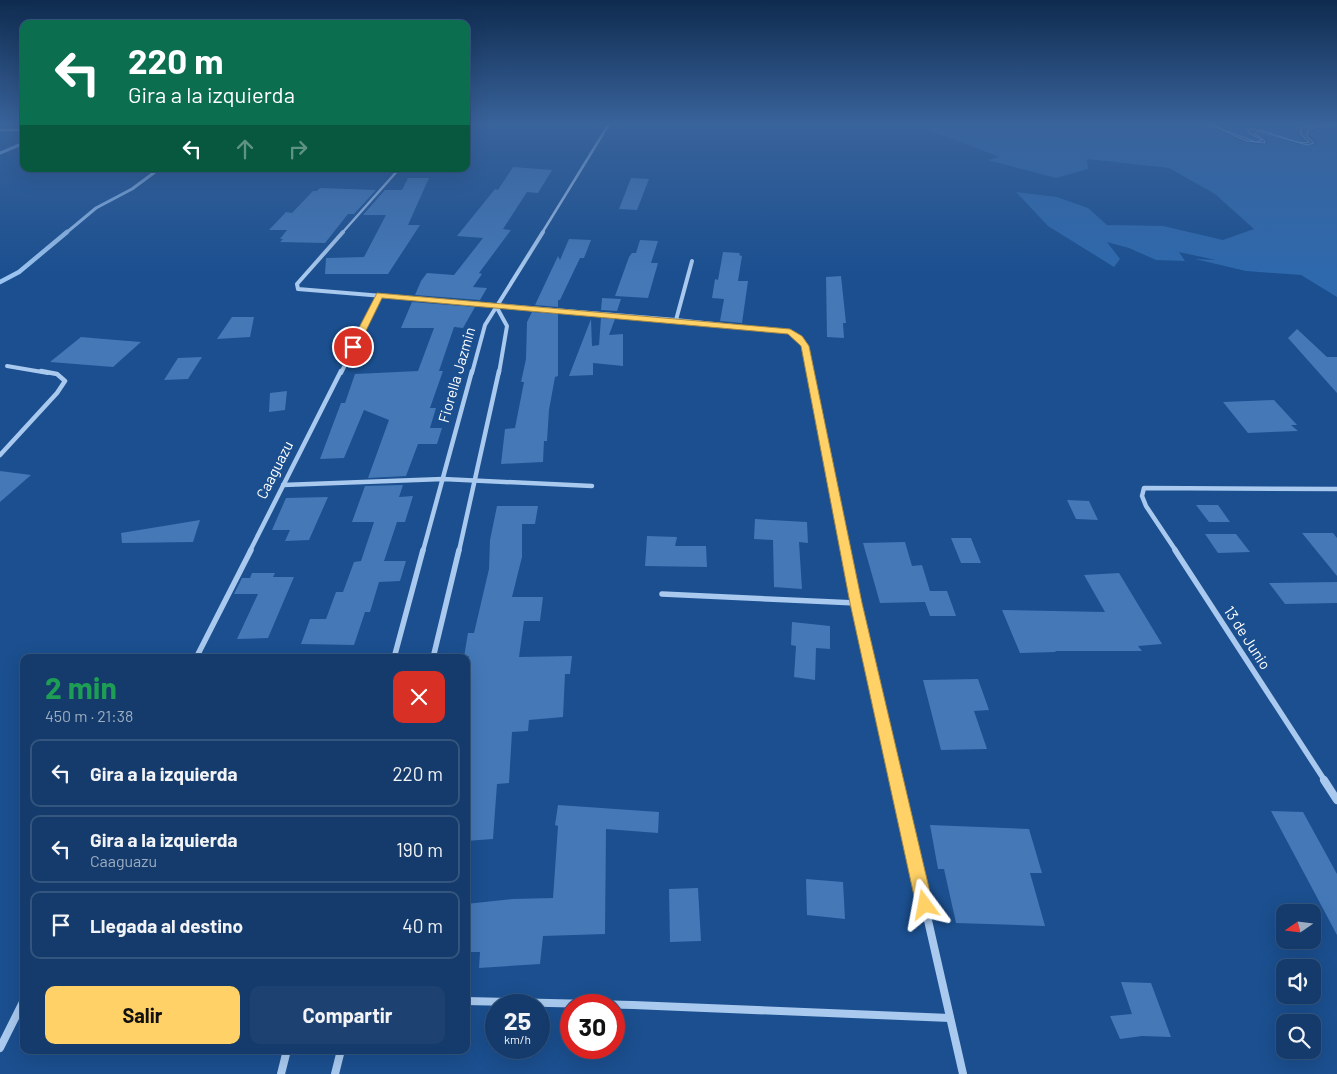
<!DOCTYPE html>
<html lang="es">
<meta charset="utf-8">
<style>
:root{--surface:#143b6b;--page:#1d4271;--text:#f1f3f6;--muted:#9dadc1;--line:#33557e;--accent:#ffd166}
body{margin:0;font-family:Barlow,sans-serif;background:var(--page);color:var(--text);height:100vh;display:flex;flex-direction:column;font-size:19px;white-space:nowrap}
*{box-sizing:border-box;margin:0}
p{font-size:16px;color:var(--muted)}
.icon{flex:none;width:28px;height:28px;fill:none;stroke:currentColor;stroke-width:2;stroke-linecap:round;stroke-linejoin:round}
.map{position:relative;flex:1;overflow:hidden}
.details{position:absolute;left:20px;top:654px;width:450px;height:400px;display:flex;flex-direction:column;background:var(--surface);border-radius:10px;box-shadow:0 5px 20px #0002,0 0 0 1px var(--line)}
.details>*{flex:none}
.banner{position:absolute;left:20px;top:20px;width:450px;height:152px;border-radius:10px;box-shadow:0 5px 20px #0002,0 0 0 1px var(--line);background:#0b6e4f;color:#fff;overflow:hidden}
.needle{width:32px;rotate:256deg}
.controls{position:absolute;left:1276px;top:904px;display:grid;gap:10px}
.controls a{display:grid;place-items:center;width:45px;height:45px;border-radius:10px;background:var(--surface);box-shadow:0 5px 20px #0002,0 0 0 1px var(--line);font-size:25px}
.speed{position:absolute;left:485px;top:994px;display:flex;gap:10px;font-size:25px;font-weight:700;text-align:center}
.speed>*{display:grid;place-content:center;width:65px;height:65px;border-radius:50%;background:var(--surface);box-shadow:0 5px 20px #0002,0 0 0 1px var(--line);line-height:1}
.speed small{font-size:12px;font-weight:400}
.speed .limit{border:8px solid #d22;background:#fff;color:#111}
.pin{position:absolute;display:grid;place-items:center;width:42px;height:42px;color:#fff;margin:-21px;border:2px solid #fff;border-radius:50%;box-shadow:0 1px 5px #0007}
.me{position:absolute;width:55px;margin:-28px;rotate:347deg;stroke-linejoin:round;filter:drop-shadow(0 0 4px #0008)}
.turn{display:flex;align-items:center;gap:18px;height:105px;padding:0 25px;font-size:22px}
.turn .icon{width:65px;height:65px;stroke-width:2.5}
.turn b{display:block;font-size:35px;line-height:42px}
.lanes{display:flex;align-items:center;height:48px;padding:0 25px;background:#0003;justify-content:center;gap:25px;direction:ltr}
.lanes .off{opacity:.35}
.round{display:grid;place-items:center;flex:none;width:52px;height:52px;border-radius:10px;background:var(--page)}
.head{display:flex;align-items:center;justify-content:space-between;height:85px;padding:0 25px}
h1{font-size:30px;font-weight:700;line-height:38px;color:#1e9e55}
.button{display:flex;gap:10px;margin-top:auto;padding:10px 25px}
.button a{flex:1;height:58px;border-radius:10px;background:var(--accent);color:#111;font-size:20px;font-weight:700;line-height:58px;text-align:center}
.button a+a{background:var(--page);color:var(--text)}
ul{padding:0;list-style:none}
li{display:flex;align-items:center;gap:15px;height:68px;margin:0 10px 8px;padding:0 15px;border:2px solid var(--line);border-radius:10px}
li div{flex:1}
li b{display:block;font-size:19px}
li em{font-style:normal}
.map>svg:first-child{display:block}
.green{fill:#2e69ad}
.water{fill:#3c6290;stroke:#9cc4f0}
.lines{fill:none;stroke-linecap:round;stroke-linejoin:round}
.stream-far1{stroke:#9cc4f0;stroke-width:3}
.stream{stroke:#9cc4f0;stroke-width:4.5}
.building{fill:#4478b7}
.minor-far4{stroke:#a9c9ee;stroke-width:2.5}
.minor-far3{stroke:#a9c9ee;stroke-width:4}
.minor-far2{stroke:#a9c9ee;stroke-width:4.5}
.minor-far1{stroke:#a9c9ee;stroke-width:5.5}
.minor{stroke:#a9c9ee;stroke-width:8}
.route{fill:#ffd166;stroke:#a68842}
.labels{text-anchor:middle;stroke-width:5;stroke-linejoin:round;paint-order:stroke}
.street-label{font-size:15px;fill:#fff;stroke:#1b4f8f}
</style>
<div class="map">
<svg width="1337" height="1074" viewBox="0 0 1337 1074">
<rect width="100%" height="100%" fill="#1b4f8f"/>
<!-- green -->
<g class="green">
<path d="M912,124h296c16,9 41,25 60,19l-2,-4 -10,-5 2,-2 36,11 20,2 3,-3 -8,-9 14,-7h14v171l-36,-22 -55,-4 -51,-12 21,1 -37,-8 6,9 -29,-1 -27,-12 -22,-6 13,17 -6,8 -66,-41 -32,-34 41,5 31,11 19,17 56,1 60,14 31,-11 -39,-35 -46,-26 -82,-9 1,10 -32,9 -65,-17 -3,-1 12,-3z"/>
<path d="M1216,124h98l-14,3 -4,6 8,9c-20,-2 -37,-16 -58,-14l1,5 12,7h-8z"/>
</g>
<!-- water -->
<path class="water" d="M1209,124l47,18 6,-2 -13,-7 -2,-4c21,-2 46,17 62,13l-9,-8 1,-6 21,-4h15v1l-15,1 -14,4 -1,6 7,7 -7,2 -49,-14 -3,3 9,6 1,3 -19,-2z"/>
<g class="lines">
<!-- stream-far1 -->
<g class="stream-far1">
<path d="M0,153l24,-10"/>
<path d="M66,233l30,-25 36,-19 27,-20"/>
</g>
<!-- stream -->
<path class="stream" d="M0,282l19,-10 48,-40"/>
</g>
<!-- building -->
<g class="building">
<path d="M513,167l39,3 -14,23 -11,-1 -24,37 8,1 -32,43 3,1 -9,13 14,1 -7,12 -65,-5 6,-14 6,-8 27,2 29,-37 -26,-2 38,-47 3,1z"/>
<path d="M408,178h21l-21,47h12l-32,49h-63l1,-16 38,-1 22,-42h-23l22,-25h17z"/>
<path d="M631,178l18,1 -12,31 -18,-1z"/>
<path d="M320,188l56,2 -22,24h-6l-23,29 -45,-1 3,-3h-3l7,-9h-18l17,-18 6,1 21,-22h4z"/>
<path d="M569,239l22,1 -7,18h-4l-20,42h-2v7l-23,-2 23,-49 2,4z"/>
<path d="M640,240l18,1 -7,22h7l-10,35 -33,-2 14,-39 3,-4h4z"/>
<path d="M723,252l17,1 -1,2 3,1 -4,25h10l-6,42 -22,-2 4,-22 -12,-1 3,-19 3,1z"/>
<path d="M841,276l5,47h-3l1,15 -17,-1 -1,-60z"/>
<path d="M602,298l19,1 -4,12 -16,-1z"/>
<path d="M412,302l63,5 -12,21 -9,-1 -15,44h4l-13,37h6l-6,20h12l-5,16h-19l-12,32 -38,2 21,-58 -25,-10 -20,48 -24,1 21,-56h4l10,-29 63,-3 16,-43h-33z"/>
<path d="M532,312l26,2v62l-3,1 -6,33 -2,31h-3l-1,21 -42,2 4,-35 10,-1 9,-46h-3l5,-23 1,-37z"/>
<path d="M232,317h22l-4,20 -33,2z"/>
<path d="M601,318l14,1 -6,16 14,-1v32l-30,-3v12l-24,1 22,-57 1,27 7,-1z"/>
<path d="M1297,329l30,28h10v36l-49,-55z"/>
<path d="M81,337l23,2 37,3 -28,25 -63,-5z"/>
<path d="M202,357l-14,22 -24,1 14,-22z"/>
<path d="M287,391l-2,19 -16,2 1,-19z"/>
<path d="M1274,400l23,25h-6l7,6 -50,2 -25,-31z"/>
<path d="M0,471l31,4 -31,27z"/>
<path d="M403,485l-4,12 14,-1 -8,26h-8l-13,39h22l-6,20 -21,1 -9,30h-5l-11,33 -53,-1 9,-25h16l10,-27h7l11,-30 7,-1 13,-39h-22l13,-36z"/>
<path d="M328,497l-19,43 -24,1 5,-11h-18l14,-32z"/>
<path d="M1067,500l22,1 9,19 -22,-1z"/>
<path d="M1196,505h22l12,17h-21z"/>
<path d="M497,506h41l-3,18h-13v33l-10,40h31l-3,24h-16l-5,36 53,-1 -2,18h-5l-2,43 -34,3 -1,11 -16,1 -3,51 -12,1 -4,55 -27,2v-160l3,-25 -5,1 4,-24h6l15,-64 1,-29z"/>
<path d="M755,519l52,3 1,21 -9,-1 3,47 -28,-2 -1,-47 -19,-1z"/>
<path d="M200,520l-7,22 -71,1 -1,-10z"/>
<path d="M1302,533h31l4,5v38z"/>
<path d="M1205,534h31l14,18 -32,1z"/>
<path d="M647,536l30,1 -2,9h31l1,21 -62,-1z"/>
<path d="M951,538h20l10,25h-20z"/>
<path d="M905,542l7,24 10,-1 8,26h17l9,25h-26l-5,-14 -45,1 -17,-60z"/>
<path d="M252,573h23l-2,4h21l-26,61 -31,1 21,-45h-24l8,-16h8z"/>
<path d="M1119,573l43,71 -24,2 4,5h-87l1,1 -36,1 -18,-43 103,2 -21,-37z"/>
<path d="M1337,582v21l-52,1 -16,-21z"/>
<path d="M792,622l38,4v23l-14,-1 -1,32 -21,-3 2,-31 -5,-1z"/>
<path d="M978,679l11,31 -15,1 13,38 -46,1 -18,-70z"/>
<path d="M558,805l101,7 -1,21 -52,-4 -1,105 -62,2 -3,28 -61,4 1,-16h-14v-48l46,-5 41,-1 5,-72 -3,-1z"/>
<path d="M1271,811l32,1 34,62v61z"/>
<path d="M930,825l99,4 13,44h-12l15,53 -89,-3 -12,-54h-6z"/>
<path d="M806,879l37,3 2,37 -38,-4z"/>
<path d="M698,888l3,53 -31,1 -1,-53z"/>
<path d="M1121,982l30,1 20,54 -29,-1 -22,3 -10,-23 22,-2z"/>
</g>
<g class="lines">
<!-- minor-far4 -->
<g class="minor-far4">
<path d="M0,130h24"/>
<path d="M342,233l57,-64"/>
<path d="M542,233l67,-109"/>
</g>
<!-- minor-far3 -->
<g class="minor-far3">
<path d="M343,232l-46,52 1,5 378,31 114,12 15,13 5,28"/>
<path d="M496,306l11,20 -8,47"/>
<path d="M676,320l16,-59"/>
<path d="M7,366l41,7"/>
<path d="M341,373l39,-78"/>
<path d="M472,373l13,-48 58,-93"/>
</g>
<!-- minor-far2 -->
<g class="minor-far2">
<path d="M810,371l36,180"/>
<path d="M0,455l57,-62 8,-12 -8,-7 -16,-3"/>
<path d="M283,485l160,-6 149,7"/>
<path d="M250,551l91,-180"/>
<path d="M423,551l49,-180"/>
<path d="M459,551l40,-180"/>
<path d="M1176,551l-30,-45 -4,-10 2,-8 193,1"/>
</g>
<!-- minor-far1 -->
<g class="minor-far1">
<path d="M846,550l50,231"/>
<path d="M1175,550l150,231"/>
<path d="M662,594l194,9"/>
<path d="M196,658l55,-108"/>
<path d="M394,658l29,-108"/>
<path d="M433,658l26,-108"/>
</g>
<!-- minor -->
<g class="minor">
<path d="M896,780l67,294"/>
<path d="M1324,780l13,20"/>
<path d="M466,1001l167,4 317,13"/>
<path d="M0,1048l24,-48"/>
<path d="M281,1074l6,-24"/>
<path d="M335,1074l6,-24"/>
</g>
</g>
<!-- sky -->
<linearGradient id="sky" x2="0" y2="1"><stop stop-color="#0f2b4f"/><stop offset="0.45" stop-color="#39639b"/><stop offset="1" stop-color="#39639b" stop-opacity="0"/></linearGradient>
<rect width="1337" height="274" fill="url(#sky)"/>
<!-- route -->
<path class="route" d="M377,293l413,36 12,7 7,10 53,257 71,302 -3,6 -5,2 -6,-2 -3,-6 -66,-302 -49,-257 -13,-12 -406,-36 -24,49 -8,2 -1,-2z"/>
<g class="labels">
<!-- street labels -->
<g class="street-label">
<text transform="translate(457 375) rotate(-74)" y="5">Fiorella Jazmin</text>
<text transform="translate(275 470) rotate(-63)" y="5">Caaguazu</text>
<text transform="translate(1247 638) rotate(57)" y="5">13 de Junio</text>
</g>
</g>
</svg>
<div class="controls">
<a><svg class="needle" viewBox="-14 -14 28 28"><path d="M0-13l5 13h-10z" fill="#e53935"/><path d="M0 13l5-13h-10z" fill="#9dadc1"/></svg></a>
<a><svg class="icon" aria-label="sound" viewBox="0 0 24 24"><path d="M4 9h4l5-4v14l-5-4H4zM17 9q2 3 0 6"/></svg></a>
<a><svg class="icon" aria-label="search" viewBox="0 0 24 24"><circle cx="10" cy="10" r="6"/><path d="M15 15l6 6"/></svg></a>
</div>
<div class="speed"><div>25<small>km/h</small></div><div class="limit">30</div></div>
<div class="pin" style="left:353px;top:347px;background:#d93025"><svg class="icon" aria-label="arrive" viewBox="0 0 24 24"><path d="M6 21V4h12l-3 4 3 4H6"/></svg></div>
<svg class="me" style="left:925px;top:905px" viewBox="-20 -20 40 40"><path d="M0-17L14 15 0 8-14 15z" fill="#ffd166" stroke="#fff" stroke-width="4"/></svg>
<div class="banner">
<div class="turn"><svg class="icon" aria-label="left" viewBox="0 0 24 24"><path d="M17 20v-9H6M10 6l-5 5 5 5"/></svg><div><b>220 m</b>Gira a la izquierda</div></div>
<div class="lanes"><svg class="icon" aria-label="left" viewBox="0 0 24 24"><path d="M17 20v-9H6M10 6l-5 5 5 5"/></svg><svg class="icon off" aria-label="ahead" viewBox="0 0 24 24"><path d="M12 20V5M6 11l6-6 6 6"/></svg><svg class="icon off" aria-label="right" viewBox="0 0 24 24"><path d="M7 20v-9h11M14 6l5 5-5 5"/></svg></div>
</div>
<section class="details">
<div class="head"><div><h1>2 min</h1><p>450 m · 21:38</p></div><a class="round" style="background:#d93025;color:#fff"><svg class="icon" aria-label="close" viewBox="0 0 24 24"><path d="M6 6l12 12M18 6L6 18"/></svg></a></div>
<ul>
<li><svg class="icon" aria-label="left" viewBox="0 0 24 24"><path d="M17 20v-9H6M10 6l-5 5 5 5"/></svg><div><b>Gira a la izquierda</b></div><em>220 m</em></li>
<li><svg class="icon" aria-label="left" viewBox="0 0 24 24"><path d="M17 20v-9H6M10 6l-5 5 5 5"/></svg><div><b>Gira a la izquierda</b><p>Caaguazu</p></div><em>190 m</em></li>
<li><svg class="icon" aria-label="arrive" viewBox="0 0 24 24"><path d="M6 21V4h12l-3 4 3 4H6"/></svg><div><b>Llegada al destino</b></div><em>40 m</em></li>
</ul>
<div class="button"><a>Salir</a><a>Compartir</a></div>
</section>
</div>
